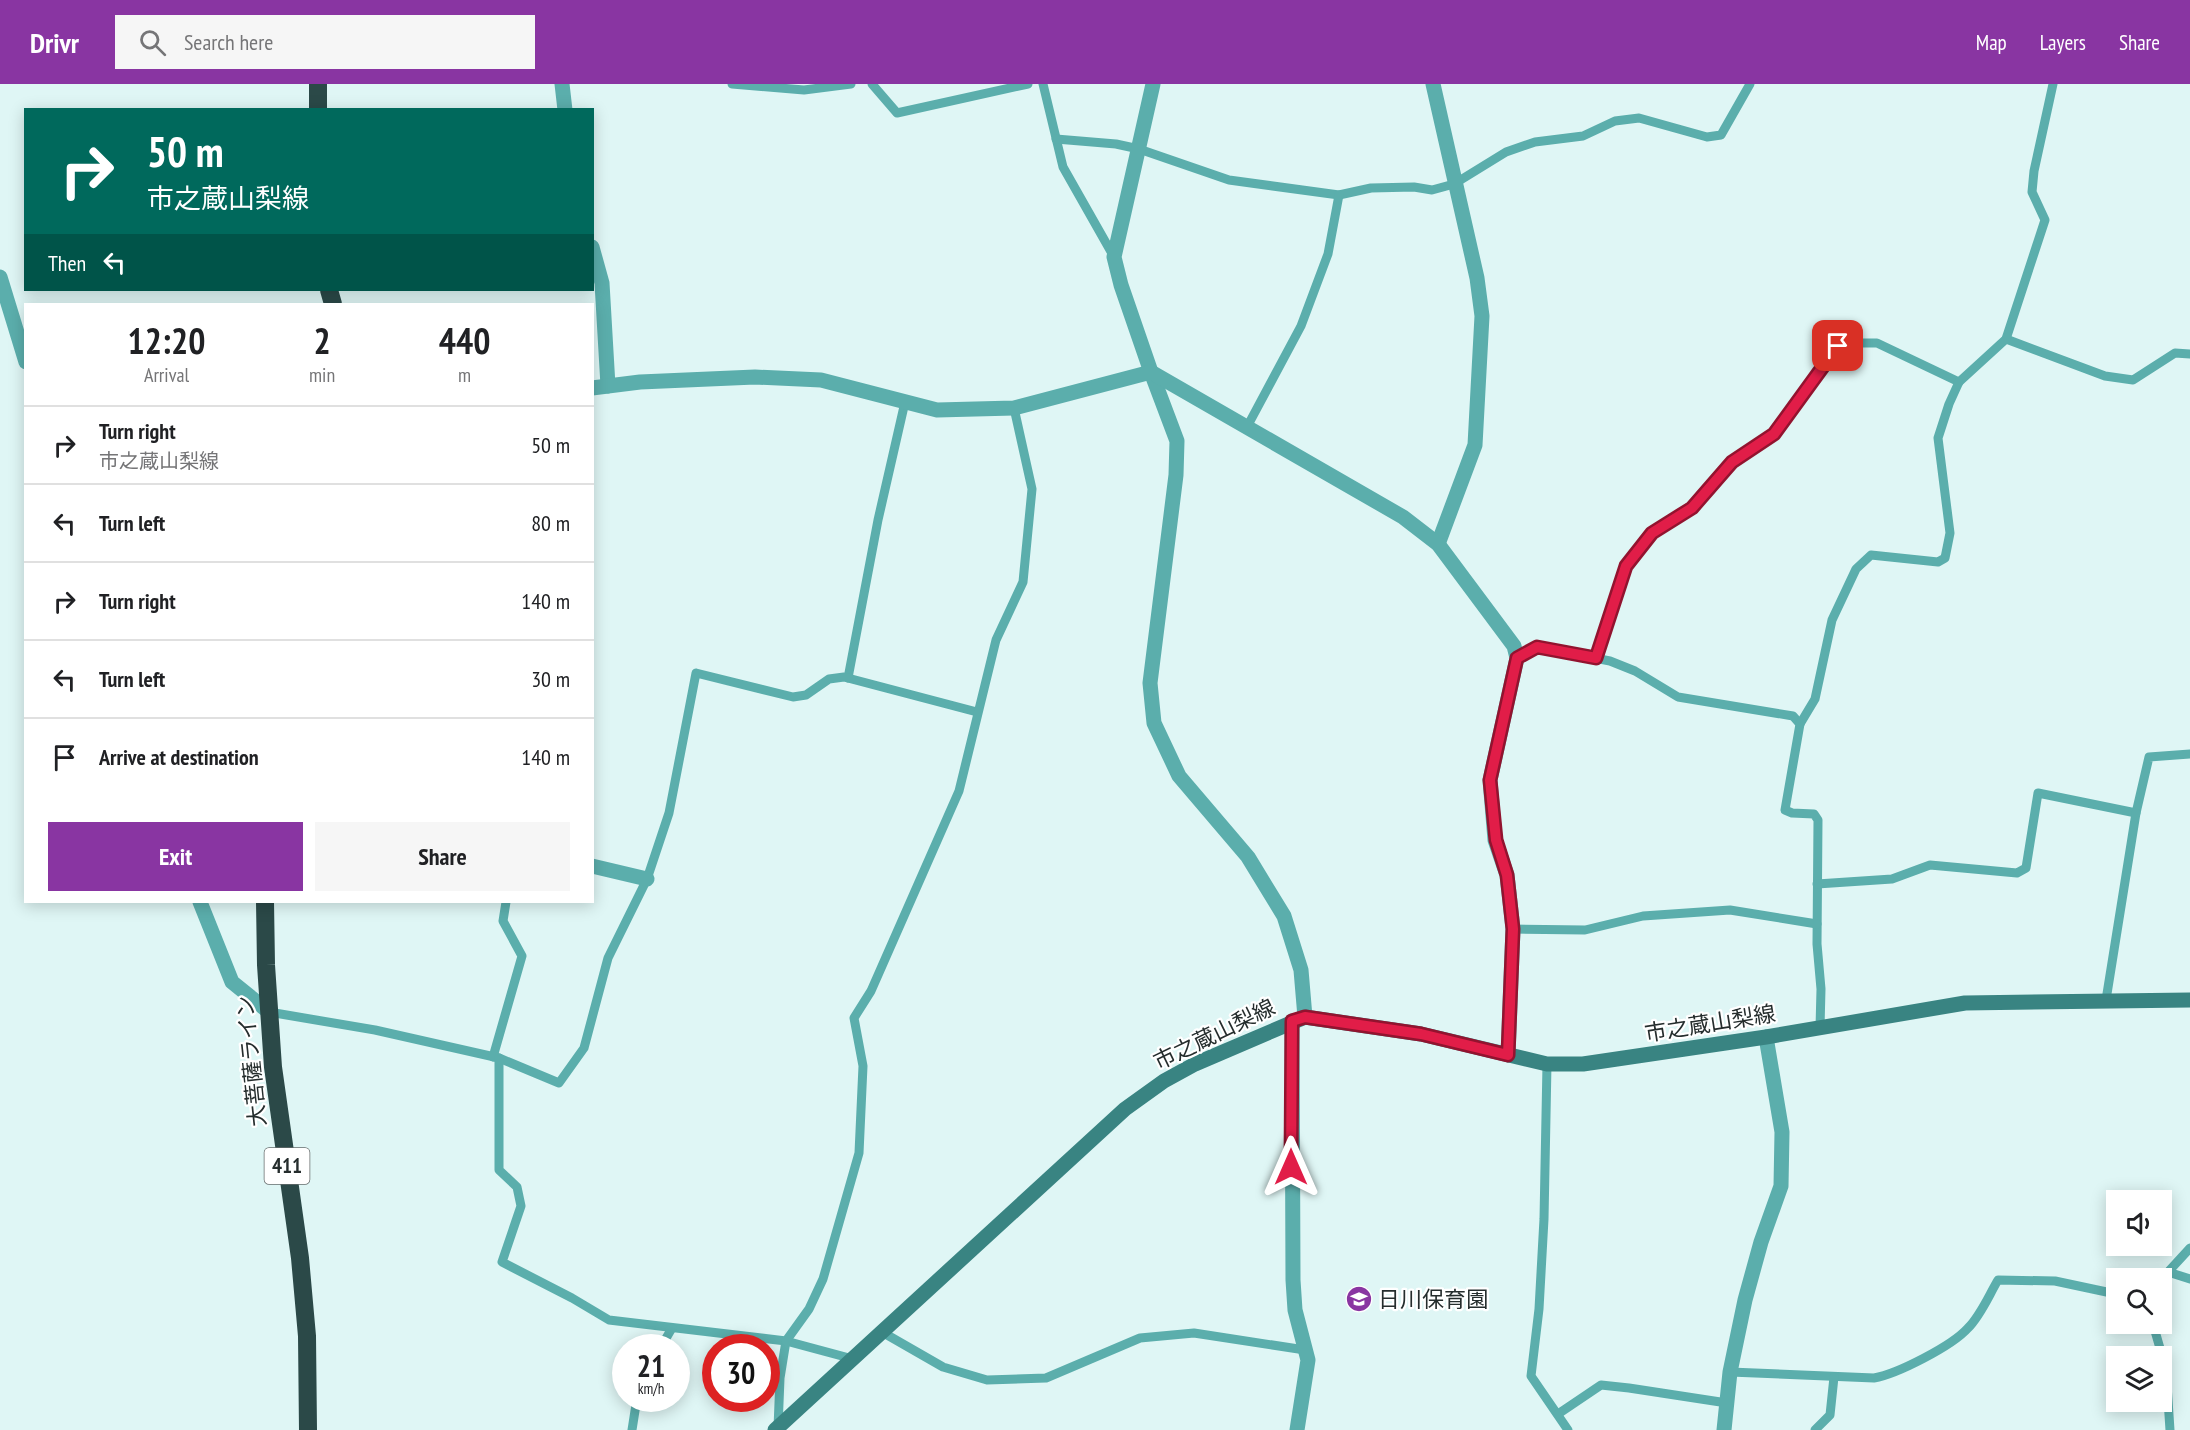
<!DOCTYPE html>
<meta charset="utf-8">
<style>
:root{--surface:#fff;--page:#f6f6f6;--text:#202124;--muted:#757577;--line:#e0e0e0;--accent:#8935a2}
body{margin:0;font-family:"PT Sans Narrow","Noto Sans JP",sans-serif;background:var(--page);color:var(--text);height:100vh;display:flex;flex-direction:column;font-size:22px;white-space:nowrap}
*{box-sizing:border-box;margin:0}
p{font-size:20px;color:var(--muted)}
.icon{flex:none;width:33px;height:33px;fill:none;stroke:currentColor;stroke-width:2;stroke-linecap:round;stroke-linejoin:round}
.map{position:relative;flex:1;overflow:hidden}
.side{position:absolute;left:24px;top:219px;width:570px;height:600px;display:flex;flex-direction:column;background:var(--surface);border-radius:0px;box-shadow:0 3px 15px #0003}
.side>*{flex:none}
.top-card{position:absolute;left:24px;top:24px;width:570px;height:183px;border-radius:0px;box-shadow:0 3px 15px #0003;background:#00695c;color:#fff;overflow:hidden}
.controls{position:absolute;left:2106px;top:1106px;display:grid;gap:12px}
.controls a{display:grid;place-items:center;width:66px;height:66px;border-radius:0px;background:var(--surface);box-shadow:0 3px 15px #0003;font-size:30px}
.speed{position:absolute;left:612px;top:1250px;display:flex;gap:12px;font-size:30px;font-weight:700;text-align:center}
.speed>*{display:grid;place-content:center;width:78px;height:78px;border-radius:50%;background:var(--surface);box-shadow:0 3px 15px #0003;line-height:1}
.speed small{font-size:15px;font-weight:400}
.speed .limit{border:9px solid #d22;background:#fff;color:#111}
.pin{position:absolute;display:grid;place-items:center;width:51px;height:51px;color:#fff;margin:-26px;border-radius:12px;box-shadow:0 3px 9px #0006}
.me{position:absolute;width:66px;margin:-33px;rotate:0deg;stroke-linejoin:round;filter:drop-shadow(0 0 4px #0008)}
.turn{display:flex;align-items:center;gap:21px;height:126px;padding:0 24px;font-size:27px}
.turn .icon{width:78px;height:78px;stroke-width:2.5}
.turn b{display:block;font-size:42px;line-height:51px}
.then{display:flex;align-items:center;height:57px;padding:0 24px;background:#0003;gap:12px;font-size:22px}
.eta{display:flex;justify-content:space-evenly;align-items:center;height:102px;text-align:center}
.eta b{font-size:36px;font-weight:700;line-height:42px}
.button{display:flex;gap:12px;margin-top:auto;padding:12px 24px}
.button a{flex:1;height:69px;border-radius:0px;background:var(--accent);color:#fff;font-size:24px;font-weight:700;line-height:69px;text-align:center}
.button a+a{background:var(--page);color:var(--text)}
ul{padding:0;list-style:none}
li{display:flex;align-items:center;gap:18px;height:78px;padding:0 24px;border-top:2px solid var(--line)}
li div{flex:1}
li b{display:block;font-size:22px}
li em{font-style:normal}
header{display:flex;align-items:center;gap:36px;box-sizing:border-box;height:84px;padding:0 30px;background:var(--accent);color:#fff}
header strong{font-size:28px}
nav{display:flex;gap:33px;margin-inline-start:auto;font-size:21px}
.search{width:420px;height:54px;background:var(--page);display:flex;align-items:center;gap:15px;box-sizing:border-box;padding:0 21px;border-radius:0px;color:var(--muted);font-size:22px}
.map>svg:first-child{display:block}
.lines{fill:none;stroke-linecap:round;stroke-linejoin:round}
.lane{stroke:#5baeac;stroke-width:9}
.street{stroke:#5baeac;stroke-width:15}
.secondary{stroke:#398482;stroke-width:15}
.highway{stroke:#2b4948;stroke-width:18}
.route-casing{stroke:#92132f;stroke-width:15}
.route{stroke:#e11d48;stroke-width:10}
.labels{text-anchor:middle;stroke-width:4.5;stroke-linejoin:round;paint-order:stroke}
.shield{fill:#fff;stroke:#666c6c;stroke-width:1.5}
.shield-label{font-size:21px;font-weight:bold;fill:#252d2d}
.street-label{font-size:22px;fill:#252d2d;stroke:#fff}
.poi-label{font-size:22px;fill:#252d2d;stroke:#fff;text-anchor:start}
</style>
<header>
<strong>Drivr</strong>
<div class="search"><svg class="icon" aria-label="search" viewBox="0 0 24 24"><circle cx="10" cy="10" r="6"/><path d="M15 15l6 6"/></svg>Search here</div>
<nav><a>Map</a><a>Layers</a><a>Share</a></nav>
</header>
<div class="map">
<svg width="2190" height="1346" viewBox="0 0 2190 1346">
<rect width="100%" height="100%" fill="#dff6f5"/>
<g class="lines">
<!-- lane -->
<g class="lane">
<path d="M732,0l72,6 47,-6"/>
<path d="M872,0l25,29 131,-29"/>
<path d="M1043,0l20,83 51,90"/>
<path d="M1056,55l60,5 23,5 90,31 110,15 32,-7 43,-1 18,3 22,-6 52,-32 29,-10 48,-6 32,-15 24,-3 68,19 14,-2 29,-51"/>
<path d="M2006,255l99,37 28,4 42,-27 15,1"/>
<path d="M1247,343l54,-101 27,-72 11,-59"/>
<path d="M1517,574l20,-11 73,14 25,10 43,26 115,19 7,8 -15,86 7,3 22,1 4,6 -1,124 4,45 -1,39"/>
<path d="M1596,574l30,-92 26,-33 40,-25 40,-46 42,-28 64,-88 18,-3h21l82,39"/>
<path d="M848,594l30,-158 27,-118"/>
<path d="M1800,640l15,-25 17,-79 24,-51 15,-14 67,7 7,-4 5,-25 -12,-95 11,-34 10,-22 47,-43 39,-119 -13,-28 2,-21 19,-87"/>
<path d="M1817,800l75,-5 38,-14 87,8 9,-5 12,-75 98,20 13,-56 41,-3"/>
<path d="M1513,845l72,1 58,-14 87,-6 87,14"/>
<path d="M2106,916l30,-187"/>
<path d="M269,928l106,18 124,28 60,25 25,-35 24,-90 39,-79 22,-66 27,-140 97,24 13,-2 23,-16 15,-2 133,35"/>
<path d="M493,973l29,-101 -19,-35 3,-19"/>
<path d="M499,974v112l18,17 4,19 -19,56 70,36 37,22 177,21 67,18"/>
<path d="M1547,980l-3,155 -5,90 -8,67 37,54"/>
<path d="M2168,1188l22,7"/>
<path d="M2162,1198l6,-10 22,-24"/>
<path d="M2155,1239v8l11,38 4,61"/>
<path d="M882,1248l61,35 44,13 59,-2 94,-40 54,-5 111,17"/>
<path d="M661,1263l11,-19"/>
<path d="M1730,1288l144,6c23,-4 78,-32 94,-50 13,-13 21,-33 30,-48l57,1 61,13"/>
<path d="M1558,1330l43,-29 28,3 98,15"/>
<path d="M778,1344l2,-50 6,-37 23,-32 14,-30 36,-126 4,-87 -9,-48 17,-27 88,-200 37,-151 27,-58 9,-93 -18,-81"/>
<path d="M632,1346l5,-32"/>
<path d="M1815,1346l15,-15 4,-38"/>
</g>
<!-- street -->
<g class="street">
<path d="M562,0l3,26"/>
<path d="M1153,0l-39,173 7,28 30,87 26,69 -1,34 -26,208 4,40 25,53 69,81 36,59 17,54 4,47"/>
<path d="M1433,0l44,194 5,38 -7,129 -37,99"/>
<path d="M592,163l10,36 6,103"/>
<path d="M0,193l26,85"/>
<path d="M592,304l48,-6 115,-5 66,3 116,30 77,-2 137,-36 252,145 35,27 76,102 3,12 -27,122 5,60 12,35 6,54 -5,126"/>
<path d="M592,782l55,13"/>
<path d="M200,818l32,80 37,30"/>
<path d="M1292,937l1,259 2,30 13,50 -11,70"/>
<path d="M1724,1346l6,-58 15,-72 16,-58 20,-56 1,-54 -16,-95"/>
</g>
<!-- secondary -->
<path class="secondary" d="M775,1346l350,-321 39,-28 31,-17 110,-47 116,17 126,30h36l183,-27 199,-34 225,-3"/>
<!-- highway -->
<g class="highway">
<path d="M318,0v26"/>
<path d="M329,206l4,14"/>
<path d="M265,818l1,63 7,102 27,191 7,78 1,94"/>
</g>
</g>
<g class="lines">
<!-- route casing -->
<g class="route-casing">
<path id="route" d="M1291,1083l1,-146 13,-4 116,17 87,21 5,-126 -6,-54 -11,-35 -6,-60 27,-122 20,-11 59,11 30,-92 26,-33 40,-25 40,-46 42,-28 64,-88"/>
</g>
<!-- route -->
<use href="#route" class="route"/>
</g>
<!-- icons -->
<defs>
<g id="school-disc" transform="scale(1.35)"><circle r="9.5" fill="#8935a2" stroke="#fff"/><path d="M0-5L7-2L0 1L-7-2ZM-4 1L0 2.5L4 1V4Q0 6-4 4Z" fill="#fff"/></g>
</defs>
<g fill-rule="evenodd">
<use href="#school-disc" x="1359" y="1215"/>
</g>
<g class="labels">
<!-- shield labels -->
<rect class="shield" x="264.5" y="1064" width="45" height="36" rx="4.5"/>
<g class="shield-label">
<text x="287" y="1089">411</text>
</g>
<!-- street labels -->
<g class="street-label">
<text transform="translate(1710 939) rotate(-9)" y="8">市之蔵山梨線</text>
<text transform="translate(1214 950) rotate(-26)" y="8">市之蔵山梨線</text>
<text transform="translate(251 977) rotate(-96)" y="8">大菩薩ライン</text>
</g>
<!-- poi labels -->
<g class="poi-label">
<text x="1378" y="1223">日川保育園</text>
</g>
</g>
</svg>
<div class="controls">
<a><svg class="icon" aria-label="sound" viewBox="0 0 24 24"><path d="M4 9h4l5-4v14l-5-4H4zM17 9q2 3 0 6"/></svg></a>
<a><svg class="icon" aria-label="search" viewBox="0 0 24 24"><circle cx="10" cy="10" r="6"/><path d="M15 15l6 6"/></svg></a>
<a><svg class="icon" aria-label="layers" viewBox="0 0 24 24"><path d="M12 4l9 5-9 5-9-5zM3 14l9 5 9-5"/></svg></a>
</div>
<div class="speed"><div>21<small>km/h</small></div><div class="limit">30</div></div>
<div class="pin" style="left:1838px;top:262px;background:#d93025"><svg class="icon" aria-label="arrive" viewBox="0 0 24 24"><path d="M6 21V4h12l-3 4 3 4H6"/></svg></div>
<svg class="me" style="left:1291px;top:1083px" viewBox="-20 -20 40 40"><path d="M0-17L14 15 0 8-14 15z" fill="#e11d48" stroke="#fff" stroke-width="4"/></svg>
<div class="top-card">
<div class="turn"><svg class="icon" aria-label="right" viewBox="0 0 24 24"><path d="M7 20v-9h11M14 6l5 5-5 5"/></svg><div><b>50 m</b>市之蔵山梨線</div></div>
<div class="then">Then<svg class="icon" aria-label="left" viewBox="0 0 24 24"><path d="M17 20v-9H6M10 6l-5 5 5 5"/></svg></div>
</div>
<section class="side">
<div class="eta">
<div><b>12:20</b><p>Arrival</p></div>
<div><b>2</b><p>min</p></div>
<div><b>440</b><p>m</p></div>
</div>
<ul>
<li><svg class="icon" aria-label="right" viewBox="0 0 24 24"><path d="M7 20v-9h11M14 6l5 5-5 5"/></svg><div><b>Turn right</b><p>市之蔵山梨線</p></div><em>50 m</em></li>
<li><svg class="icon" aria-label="left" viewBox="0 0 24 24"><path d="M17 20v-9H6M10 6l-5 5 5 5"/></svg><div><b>Turn left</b></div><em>80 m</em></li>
<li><svg class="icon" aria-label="right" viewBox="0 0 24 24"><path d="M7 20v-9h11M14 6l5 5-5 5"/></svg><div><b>Turn right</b></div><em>140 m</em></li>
<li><svg class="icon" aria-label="left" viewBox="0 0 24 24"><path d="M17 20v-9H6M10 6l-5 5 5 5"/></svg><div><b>Turn left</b></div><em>30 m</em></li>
<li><svg class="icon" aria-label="arrive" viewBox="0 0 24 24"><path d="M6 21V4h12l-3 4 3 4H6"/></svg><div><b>Arrive at destination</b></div><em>140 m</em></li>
</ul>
<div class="button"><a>Exit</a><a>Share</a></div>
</section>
</div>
